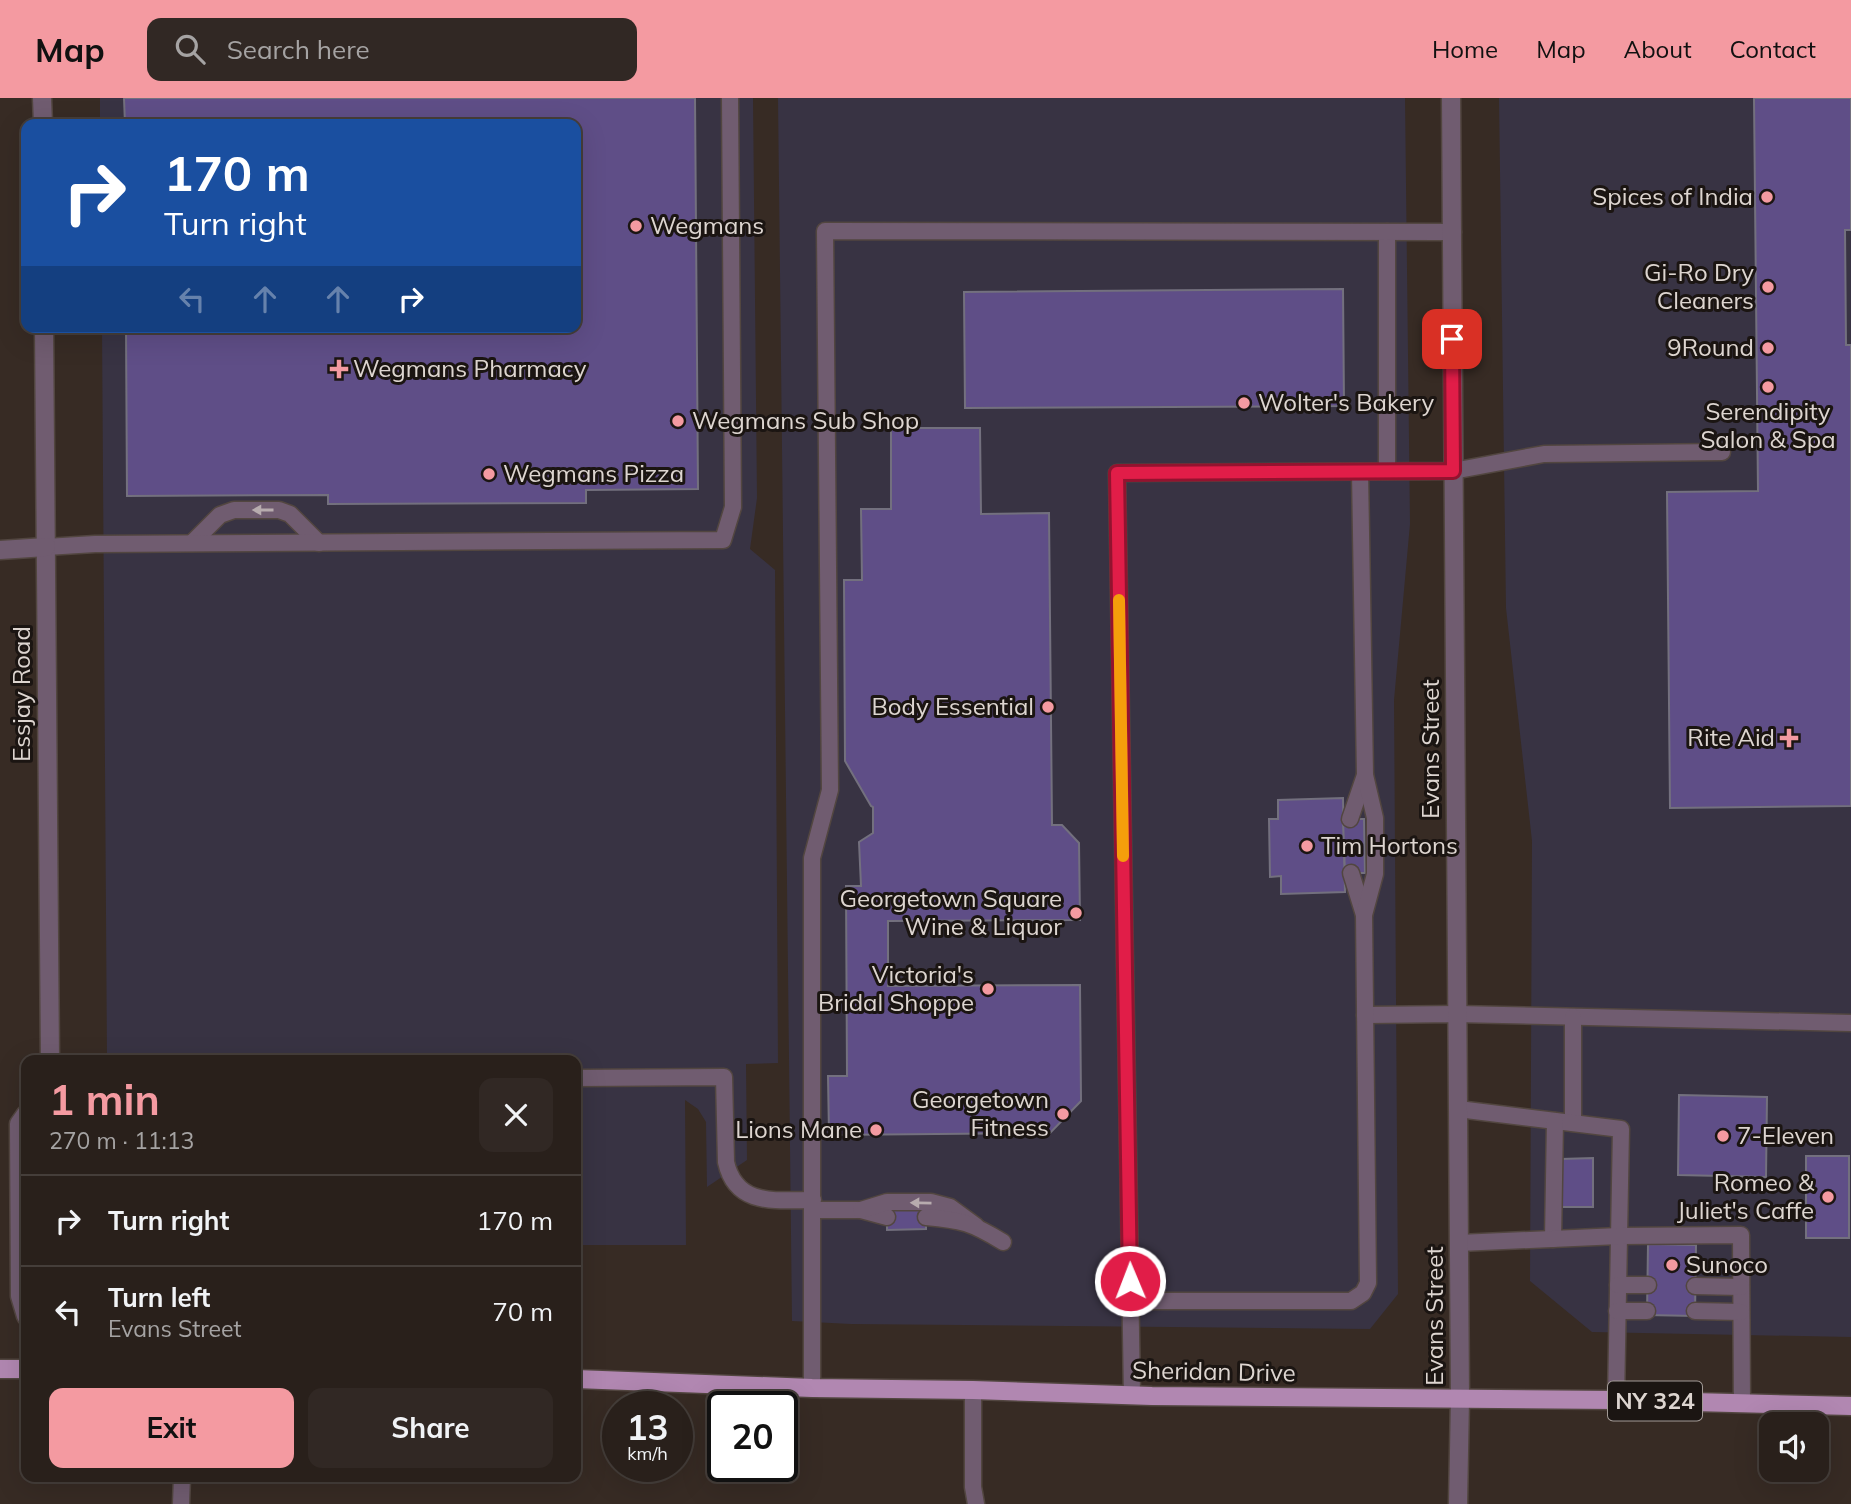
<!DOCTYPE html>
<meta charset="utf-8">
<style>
:root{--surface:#29201b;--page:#312824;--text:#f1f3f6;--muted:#a5a3a3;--line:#453e3a;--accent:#f49aa1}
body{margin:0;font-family:Mulish,sans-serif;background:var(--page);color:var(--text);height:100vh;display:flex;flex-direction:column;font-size:26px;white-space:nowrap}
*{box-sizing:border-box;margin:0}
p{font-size:23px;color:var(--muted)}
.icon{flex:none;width:38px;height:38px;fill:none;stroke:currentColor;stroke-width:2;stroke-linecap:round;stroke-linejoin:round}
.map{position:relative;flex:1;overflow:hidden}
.drawer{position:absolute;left:21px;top:957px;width:560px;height:427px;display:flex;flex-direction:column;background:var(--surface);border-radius:14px;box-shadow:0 7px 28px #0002,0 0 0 2px var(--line)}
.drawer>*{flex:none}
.guide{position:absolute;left:21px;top:21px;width:560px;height:214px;border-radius:14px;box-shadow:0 7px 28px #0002,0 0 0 2px var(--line);background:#1a4fa0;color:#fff;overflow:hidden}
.tools{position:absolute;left:1759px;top:1314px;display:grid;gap:14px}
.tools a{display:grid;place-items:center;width:70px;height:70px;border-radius:14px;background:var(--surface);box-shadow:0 7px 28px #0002,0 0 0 2px var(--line);font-size:35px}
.speed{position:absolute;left:602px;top:1293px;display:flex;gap:14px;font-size:35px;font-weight:700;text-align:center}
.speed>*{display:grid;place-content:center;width:91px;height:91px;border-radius:50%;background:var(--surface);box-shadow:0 7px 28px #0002,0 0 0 2px var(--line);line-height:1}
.speed small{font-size:18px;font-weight:400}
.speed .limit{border:4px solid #111;border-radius:10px;background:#fff;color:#111}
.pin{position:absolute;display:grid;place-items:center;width:60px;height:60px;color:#fff;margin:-30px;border-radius:14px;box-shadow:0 4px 10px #0006}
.me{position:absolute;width:77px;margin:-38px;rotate:359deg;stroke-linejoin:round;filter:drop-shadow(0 0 5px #0008)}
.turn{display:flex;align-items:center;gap:24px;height:147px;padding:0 28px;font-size:32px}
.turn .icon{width:91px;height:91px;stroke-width:2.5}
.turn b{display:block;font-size:49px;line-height:60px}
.lanes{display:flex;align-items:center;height:66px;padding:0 28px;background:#0003;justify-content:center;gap:35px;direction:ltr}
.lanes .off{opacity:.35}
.round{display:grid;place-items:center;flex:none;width:74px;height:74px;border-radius:14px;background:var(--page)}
.summary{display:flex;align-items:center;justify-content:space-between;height:119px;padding:0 28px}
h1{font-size:42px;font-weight:700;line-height:52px;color:var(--accent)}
.action{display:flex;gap:14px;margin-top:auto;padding:14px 28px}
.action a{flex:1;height:80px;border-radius:14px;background:var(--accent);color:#111;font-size:28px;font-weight:700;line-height:80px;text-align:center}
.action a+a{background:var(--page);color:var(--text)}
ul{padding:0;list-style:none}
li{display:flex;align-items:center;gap:21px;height:91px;padding:0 28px;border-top:2px solid var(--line)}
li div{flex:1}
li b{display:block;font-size:26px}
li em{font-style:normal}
header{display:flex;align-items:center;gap:42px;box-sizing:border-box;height:98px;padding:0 35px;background:var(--accent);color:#111}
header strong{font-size:33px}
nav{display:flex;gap:38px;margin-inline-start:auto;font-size:24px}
.search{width:490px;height:63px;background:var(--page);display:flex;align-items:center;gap:18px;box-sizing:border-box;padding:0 24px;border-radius:14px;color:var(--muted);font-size:26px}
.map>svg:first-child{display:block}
.commercial{fill:#383343}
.building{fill:#5f4e87;stroke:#73707e;stroke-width:2}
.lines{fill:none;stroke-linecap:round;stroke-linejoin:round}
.service-casing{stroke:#524640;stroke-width:19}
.minor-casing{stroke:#524640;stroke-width:21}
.tertiary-casing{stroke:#524640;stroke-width:21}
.primary-casing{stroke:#524640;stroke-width:21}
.service{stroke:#705c70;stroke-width:16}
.minor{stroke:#705c70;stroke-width:18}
.tertiary{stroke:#705c70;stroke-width:18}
.primary{stroke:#b187b1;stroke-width:18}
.oneway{fill:#b7abae}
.route-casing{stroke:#92132f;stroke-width:18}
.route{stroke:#e11d48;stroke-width:12}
.slow{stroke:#f59e0b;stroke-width:12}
.poi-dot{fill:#f49aa1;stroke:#1b1512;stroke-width:2.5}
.labels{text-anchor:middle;stroke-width:6;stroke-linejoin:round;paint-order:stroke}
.shield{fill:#1b1512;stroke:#a39b97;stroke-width:2}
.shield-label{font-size:23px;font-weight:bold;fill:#ddd5d0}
.poi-label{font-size:24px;fill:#ddd5d0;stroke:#1b1512;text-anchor:end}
.street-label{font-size:24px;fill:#ddd5d0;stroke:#1b1512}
</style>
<header>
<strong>Map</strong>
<div class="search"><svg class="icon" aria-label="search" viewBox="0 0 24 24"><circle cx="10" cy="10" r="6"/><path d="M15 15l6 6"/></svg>Search here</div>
<nav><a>Home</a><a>Map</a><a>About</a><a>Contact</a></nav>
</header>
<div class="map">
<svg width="1851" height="1406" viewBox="0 0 1851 1406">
<rect width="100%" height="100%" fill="#372b24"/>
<!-- commercial -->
<g class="commercial">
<path d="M100,0h653l4,400 -7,51 25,21 3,493 -32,1 1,96 -40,27 -1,-65 -8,-13 -13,-9 1,145h-110v-185h-469l-5,-733h474v-203h-476z"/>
<path d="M778,0h627l5,426 -16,176 4,594 -28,35 -519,-5 -59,-3z"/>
<path d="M1499,0h352v1239l-259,-5 -62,-51 2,-440 -26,-233z"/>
</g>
<!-- building -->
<g class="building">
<path d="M124,0h571l3,391 -112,1v13l-258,1v-9l-201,1 -1,-169h450v-203h-451z"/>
<path d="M1754,0h97v132h-6l1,115h5v461l-181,2 -3,-316 91,-1z"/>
<path d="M1343,191l1,117 -379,2 -1,-116z"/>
<path d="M891,330h89l1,86 68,-1 3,312h10l17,18 1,77 -192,1v65l192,-1 1,116 -31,32 -221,2 -1,-59h19l-1,-190h15l-2,-44 14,-9v-26l-2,-1 -26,-45 -1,-181h18l-1,-71h30z"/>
<path d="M1343,700l2,94 -64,2v-18l-11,1 -1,-58h9v-19z"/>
<path d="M1343,721h21l1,54h-20z"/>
<path d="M1679,997l88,2 -1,80 -88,-2z"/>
<rect x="1806" y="1058" width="43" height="82"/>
<path d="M1593,1060v49h-31l-1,-48z"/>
<path d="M926,1106v25l-39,1v-25z"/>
<path d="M1648,1146l48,1 -1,71 -48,-1z"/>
</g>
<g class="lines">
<!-- service casing -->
<g class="service-casing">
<g id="service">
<path d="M1387,134v239"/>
<path d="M192,445l28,-28 14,-5h45l11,4 29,29"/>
<path d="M46,449l49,-3 628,-4 10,-33 -3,-409"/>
<path d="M1350,721l15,-44"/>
<path d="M1351,775l13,42"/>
<path d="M1365,917l92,-1 394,9"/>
<path d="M1573,919v106"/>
<path d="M576,980l148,-1 2,85c10,45 50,38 87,38"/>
<path d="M1458,1011l163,20 -5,271"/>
<path d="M813,1112h48l26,7"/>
<path d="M861,1112l26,-8h44l19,5 26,19"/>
<path d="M926,1119c36,3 46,6 77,25"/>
<path d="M1553,1141l2,-118"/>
<path d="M1459,1145l160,-7 122,-1 1,168"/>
<path d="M1618,1187h30"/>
<path d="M1695,1188l46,1"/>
<path d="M1131,1203h220l12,-8 5,-10 -4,-368 11,-41v-56l-10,-43 -5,-303"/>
<path d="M1617,1213h30"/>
<path d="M1695,1213l46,1"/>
<path d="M812,1290v-530l18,-68 -5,-559 628,1"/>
<path d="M973,1292v97l3,17"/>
<path d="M1132,1297l-15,-922 336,-2 91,-17 178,-2"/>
<path d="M181,1406l1,-27"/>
</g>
</g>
<!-- minor casing -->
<g class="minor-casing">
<g id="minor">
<path d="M42,0l1,26"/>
<path d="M44,229l6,733"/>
<path d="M0,452l46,-3"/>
<path d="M26,1016l-7,10 1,172 6,20"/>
</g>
</g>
<!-- tertiary casing -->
<g class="tertiary-casing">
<path id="tertiary" d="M1451,0l9,1301 -2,105"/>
</g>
<!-- primary casing -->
<g class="primary-casing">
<g id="primary">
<path d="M0,1271h26"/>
<path d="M576,1281l236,9 161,2 179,6 464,4 235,6"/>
</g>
</g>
<!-- service -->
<use href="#service" class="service"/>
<!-- minor -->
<use href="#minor" class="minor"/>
<!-- tertiary -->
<use href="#tertiary" class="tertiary"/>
<!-- primary -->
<use href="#primary" class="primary"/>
</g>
<!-- one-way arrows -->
<defs><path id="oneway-solid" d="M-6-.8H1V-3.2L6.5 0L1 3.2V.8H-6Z" transform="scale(1.75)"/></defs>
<g class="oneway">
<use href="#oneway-solid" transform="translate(263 412) rotate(180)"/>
<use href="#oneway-solid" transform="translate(921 1105) rotate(-179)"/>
</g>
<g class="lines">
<!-- route casing -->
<g class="route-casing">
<path id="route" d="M1130,1183l-13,-808 336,-2 -1,-132"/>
</g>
<!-- route -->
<use href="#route" class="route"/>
<!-- slow -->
<path class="slow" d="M1119,502l4,256"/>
</g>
<!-- markers -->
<g class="poi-dot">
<circle cx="1767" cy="99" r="7"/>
<circle cx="636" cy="128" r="7"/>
<circle cx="1768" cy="189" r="7"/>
<circle cx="1768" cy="250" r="7"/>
<path d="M335.5 260.5h7v7h7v7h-7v7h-7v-7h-7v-7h7z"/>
<circle cx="1768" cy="289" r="7"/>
<circle cx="1244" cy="305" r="7"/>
<circle cx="678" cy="323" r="7"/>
<circle cx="489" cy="376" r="7"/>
<circle cx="1048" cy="609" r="7"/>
<path d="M1785.5 629.5h7v7h7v7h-7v7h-7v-7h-7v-7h7z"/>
<circle cx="1307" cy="748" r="7"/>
<circle cx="1076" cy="815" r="7"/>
<circle cx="988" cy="891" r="7"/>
<circle cx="1063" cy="1016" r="7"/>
<circle cx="876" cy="1032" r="7"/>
<circle cx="1723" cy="1038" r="7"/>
<circle cx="1828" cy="1099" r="7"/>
<circle cx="1672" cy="1167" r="7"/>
</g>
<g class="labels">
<!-- shield labels -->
<rect class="shield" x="1608" y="1283.5" width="94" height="39" rx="5"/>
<g class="shield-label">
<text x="1655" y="1311">NY 324</text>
</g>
<!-- poi labels -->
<g class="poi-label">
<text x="1753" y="107">Spices of India</text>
<text x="650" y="136" text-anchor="start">Wegmans</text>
<text x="1754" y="183">Gi-Ro Dry<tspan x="1754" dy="28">Cleaners</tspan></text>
<text x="1754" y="258">9Round</text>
<text x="353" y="279" text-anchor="start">Wegmans Pharmacy</text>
<text x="1258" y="313" text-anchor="start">Wolter's Bakery</text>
<text x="1768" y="322" text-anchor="middle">Serendipity<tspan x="1768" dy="28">Salon &amp; Spa</tspan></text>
<text x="692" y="331" text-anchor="start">Wegmans Sub Shop</text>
<text x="503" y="384" text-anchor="start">Wegmans Pizza</text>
<text x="1034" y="617">Body Essential</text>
<text x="1775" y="648">Rite Aid</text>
<text x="1321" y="756" text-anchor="start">Tim Hortons</text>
<text x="1062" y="809">Georgetown Square<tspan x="1062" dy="28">Wine &amp; Liquor</tspan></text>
<text x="974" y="885">Victoria's<tspan x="974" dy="28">Bridal Shoppe</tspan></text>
<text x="1049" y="1010">Georgetown<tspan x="1049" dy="28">Fitness</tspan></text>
<text x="862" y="1040">Lions Mane</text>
<text x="1737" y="1046" text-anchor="start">7-Eleven</text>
<text x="1814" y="1093">Romeo &amp;<tspan x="1814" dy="28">Juliet's Caffe</tspan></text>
<text x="1686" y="1175" text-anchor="start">Sunoco</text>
</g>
<!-- street labels -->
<g class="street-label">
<text transform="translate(22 596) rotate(-90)" y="8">Essjay Road</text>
<text transform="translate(1431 651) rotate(-90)" y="8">Evans Street</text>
<text transform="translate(1435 1218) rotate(-90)" y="8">Evans Street</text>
<text transform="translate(1214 1274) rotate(1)" y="8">Sheridan Drive</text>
</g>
</g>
</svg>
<div class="tools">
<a><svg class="icon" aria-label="sound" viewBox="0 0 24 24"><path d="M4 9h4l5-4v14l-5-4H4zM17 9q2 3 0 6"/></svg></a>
</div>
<div class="speed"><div>13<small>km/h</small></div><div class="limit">20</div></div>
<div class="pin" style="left:1452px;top:241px;background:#d93025"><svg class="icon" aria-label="arrive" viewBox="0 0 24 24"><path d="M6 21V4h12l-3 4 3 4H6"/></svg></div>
<svg class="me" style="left:1130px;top:1183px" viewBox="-20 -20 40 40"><circle r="17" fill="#e11d48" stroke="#fff" stroke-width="3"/><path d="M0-11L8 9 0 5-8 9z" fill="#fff"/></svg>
<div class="guide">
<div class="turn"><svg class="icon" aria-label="right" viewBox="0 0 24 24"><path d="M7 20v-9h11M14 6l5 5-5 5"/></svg><div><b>170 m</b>Turn right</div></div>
<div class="lanes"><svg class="icon off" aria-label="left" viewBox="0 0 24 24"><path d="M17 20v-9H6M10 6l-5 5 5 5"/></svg><svg class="icon off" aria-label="ahead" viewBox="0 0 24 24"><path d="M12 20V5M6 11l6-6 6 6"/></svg><svg class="icon off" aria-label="ahead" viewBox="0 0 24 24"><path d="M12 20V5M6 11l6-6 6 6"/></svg><svg class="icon" aria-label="right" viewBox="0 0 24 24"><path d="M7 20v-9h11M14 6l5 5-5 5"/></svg></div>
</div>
<section class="drawer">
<div class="summary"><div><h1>1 min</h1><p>270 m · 11:13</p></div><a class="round"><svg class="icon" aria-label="close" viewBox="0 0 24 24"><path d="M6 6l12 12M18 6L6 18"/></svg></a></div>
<ul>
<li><svg class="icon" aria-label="right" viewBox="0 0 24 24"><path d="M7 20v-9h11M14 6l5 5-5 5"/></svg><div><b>Turn right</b></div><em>170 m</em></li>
<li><svg class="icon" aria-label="left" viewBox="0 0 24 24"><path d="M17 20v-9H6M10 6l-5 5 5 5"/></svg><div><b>Turn left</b><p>Evans Street</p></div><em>70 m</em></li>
</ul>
<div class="action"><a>Exit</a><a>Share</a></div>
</section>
</div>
